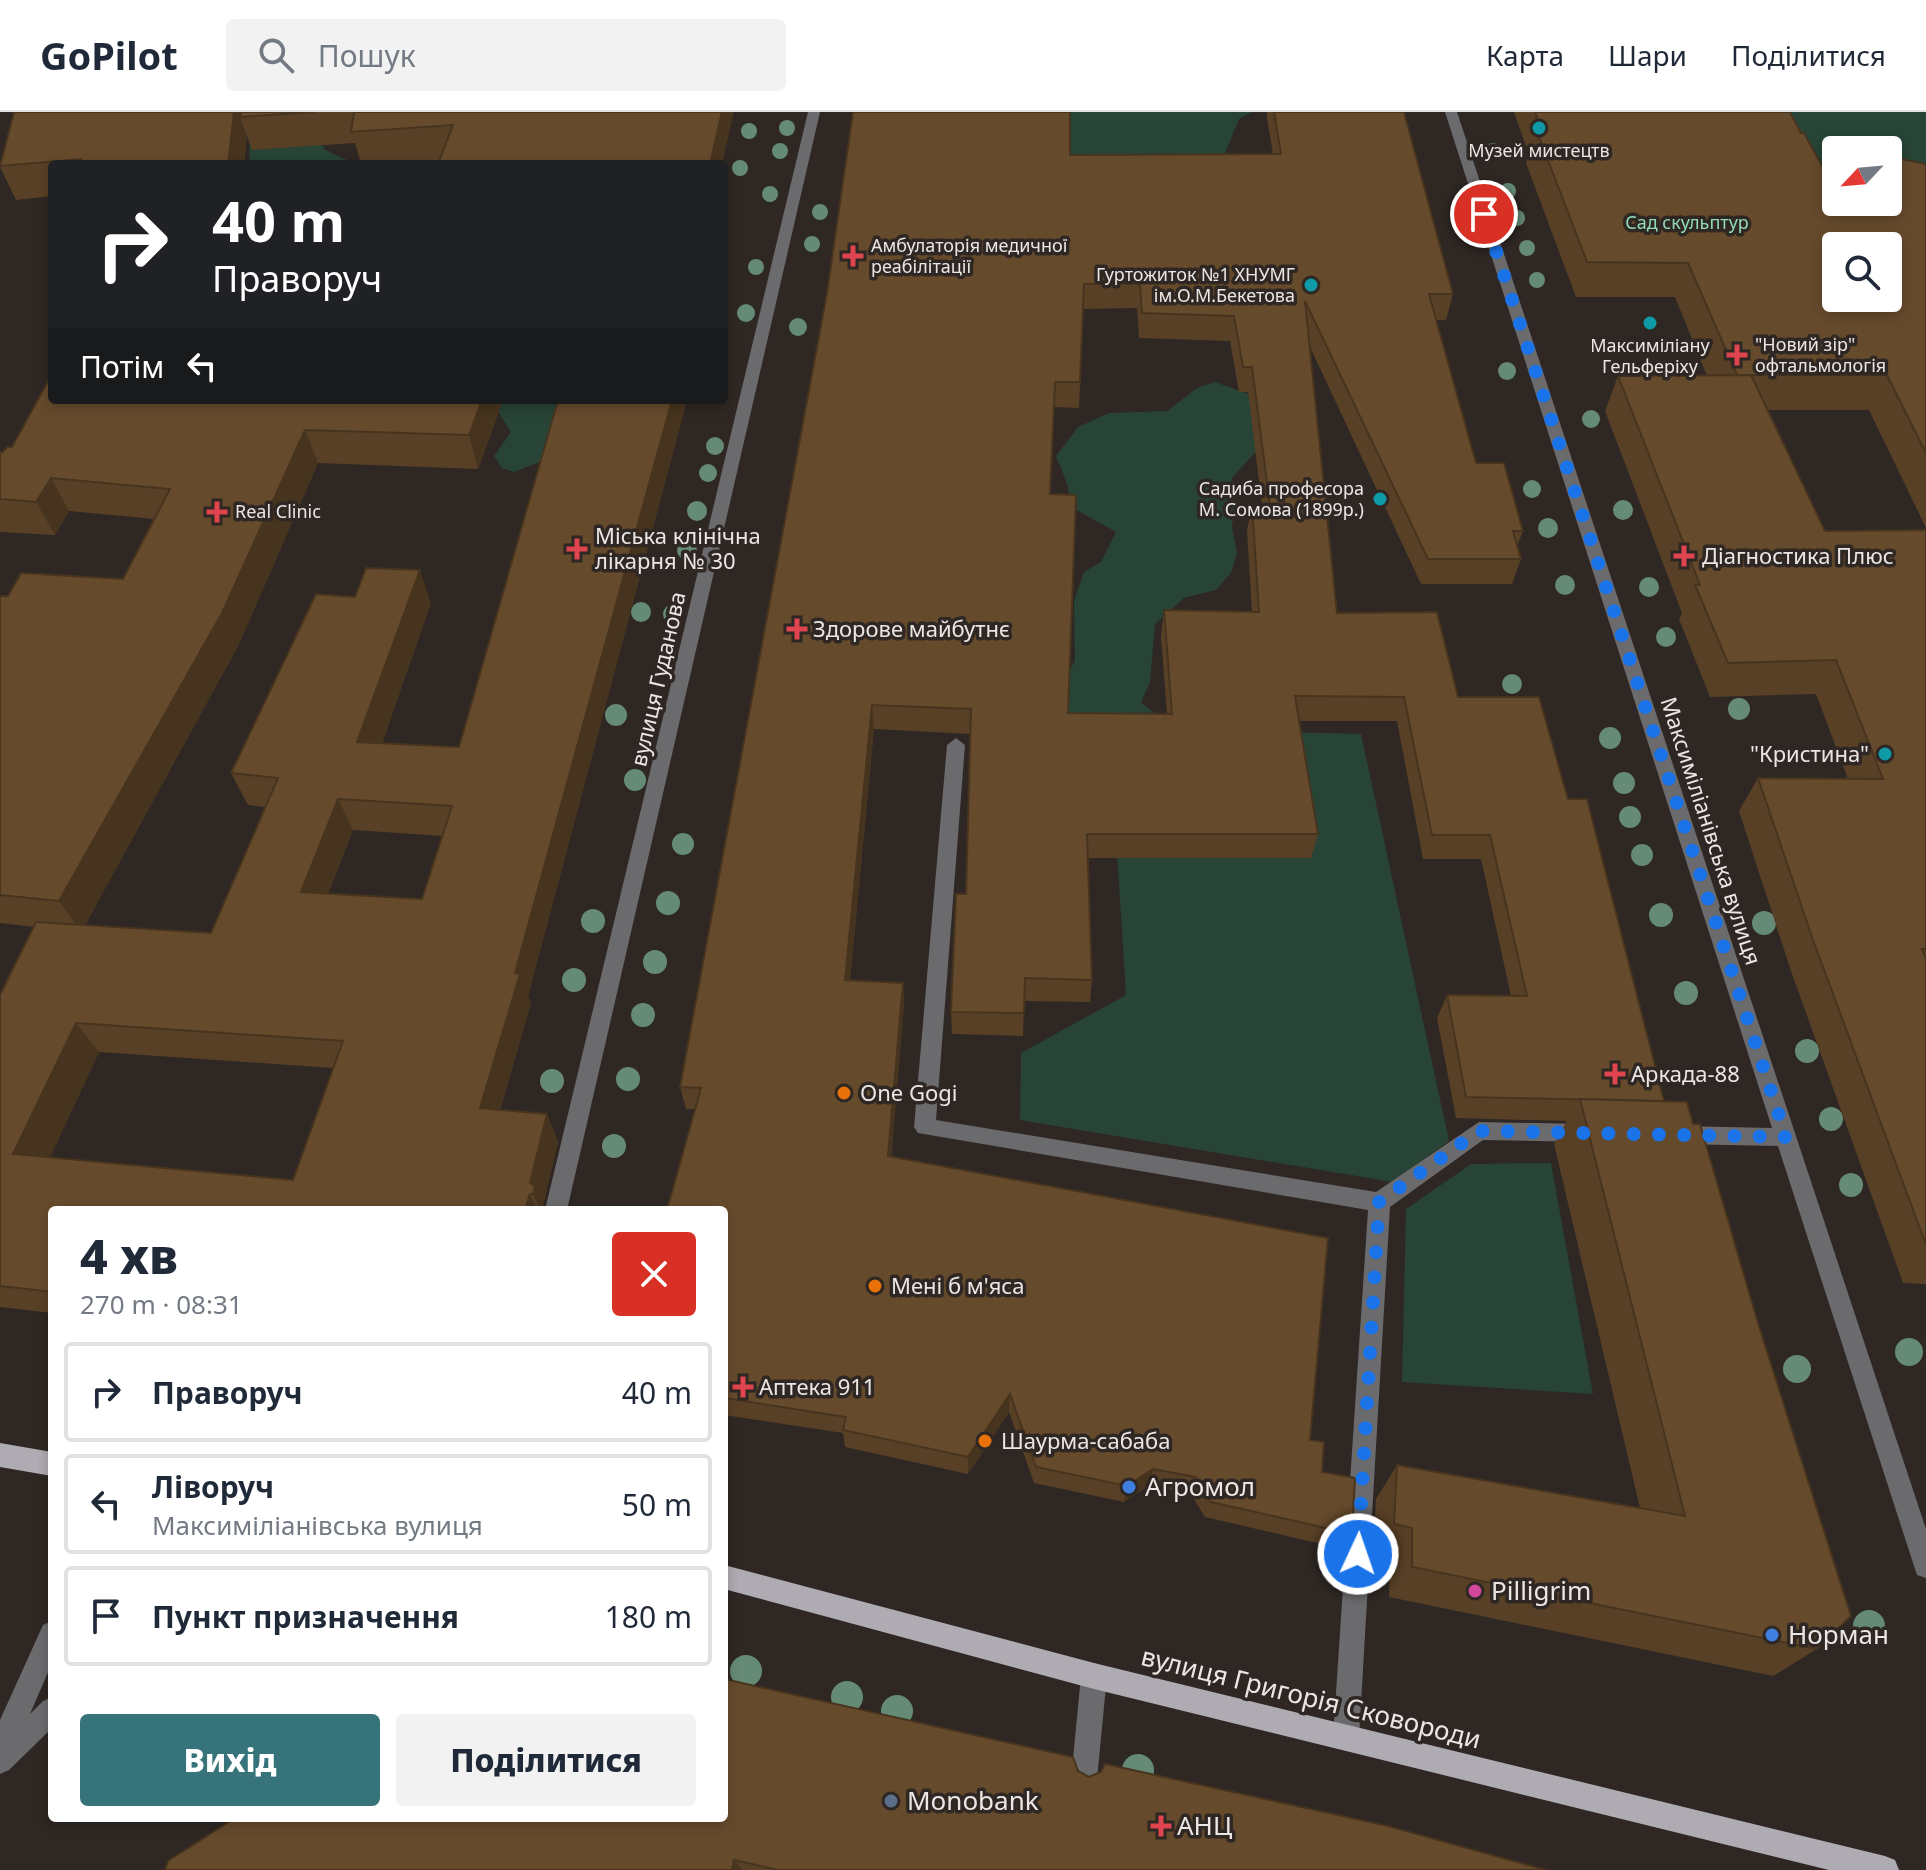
<!DOCTYPE html>
<html lang="uk">
<meta charset="utf-8">
<style>
:root{--surface:#fff;--page:#f2f2f3;--text:#1f2937;--muted:#747a83;--line:#e0e1e3;--accent:#36737a}
body{margin:0;font-family:"Noto Sans",sans-serif;background:var(--page);color:var(--text);height:100vh;display:flex;flex-direction:column;font-size:30px;white-space:nowrap}
*{box-sizing:border-box;margin:0}
p{font-size:26px;color:var(--muted)}
.icon{flex:none;width:44px;height:44px;fill:none;stroke:currentColor;stroke-width:2;stroke-linecap:round;stroke-linejoin:round}
.map{position:relative;flex:1;overflow:hidden}
.details{position:absolute;left:48px;top:1094px;width:680px;height:616px;display:flex;flex-direction:column;background:var(--surface);border-radius:8px;box-shadow:0 4px 12px #0003}
.details>*{flex:none}
.banner{position:absolute;left:48px;top:48px;width:680px;height:244px;border-radius:8px;box-shadow:0 4px 12px #0003;background:#202124;color:#fff;overflow:hidden}
.needle{width:52px;rotate:244deg}
.tools{position:absolute;left:1822px;top:24px;display:grid;gap:16px}
.tools a{display:grid;place-items:center;width:80px;height:80px;border-radius:8px;background:var(--surface);box-shadow:0 4px 12px #0003;font-size:40px}
.pin{position:absolute;display:grid;place-items:center;width:68px;height:68px;color:#fff;margin:-34px;border:4px solid #fff;border-radius:50%;box-shadow:0 2px 8px #0007}
.me{position:absolute;width:88px;margin:-44px;rotate:3deg;stroke-linejoin:round;filter:drop-shadow(0 0 6px #0008)}
.turn{display:flex;align-items:center;gap:28px;height:168px;padding:0 32px;font-size:36px}
.turn .icon{width:104px;height:104px;stroke-width:2.5}
.turn b{display:block;font-size:56px;line-height:68px}
.then{display:flex;align-items:center;height:76px;padding:0 32px;background:#0003;gap:16px;font-size:30px}
.round{display:grid;place-items:center;flex:none;width:84px;height:84px;border-radius:8px;background:var(--page)}
.head{display:flex;align-items:center;justify-content:space-between;height:136px;padding:0 32px}
h1{font-size:48px;font-weight:800;line-height:60px}
.button{display:flex;gap:16px;margin-top:auto;padding:16px 32px}
.button a{flex:1;height:92px;border-radius:8px;background:var(--accent);color:#fff;font-size:32px;font-weight:800;line-height:92px;text-align:center}
.button a+a{background:var(--page);color:var(--text)}
ul{padding:0;list-style:none}
li{display:flex;align-items:center;gap:24px;height:100px;margin:0 16px 12px;padding:0 16px;border:4px solid var(--line);border-radius:8px}
li div{flex:1}
li b{display:block;font-size:30px}
li em{font-style:normal}
header{display:flex;align-items:center;gap:48px;box-sizing:border-box;height:112px;padding:0 40px;background:var(--surface);border-bottom:2px solid var(--line)}
header strong{font-size:38px}
nav{display:flex;gap:44px;margin-inline-start:auto;font-size:28px}
.search{width:560px;height:72px;background:var(--page);display:flex;align-items:center;gap:20px;box-sizing:border-box;padding:0 28px;border-radius:8px;color:var(--muted);font-size:30px}
.map>svg:first-child{display:block}
.green{fill:#274436}
.lines{fill:none;stroke-linecap:round;stroke-linejoin:round}
.minor{fill:#6b6a6d;fill-rule:evenodd}
.major{fill:#aeabb2;fill-rule:evenodd}
.tree{fill:#658a75}
.wall{fill:#584026;fill-rule:evenodd}
.shaded-wall{fill:#47341f}
.building{fill:#664a2c;stroke:#47341f;stroke-width:2;fill-rule:evenodd}
.route{stroke:#1a73e8;stroke-width:14;stroke-dasharray:0 25.2}
.culture-dot{fill:#0f9aa8;stroke:#2e2723;stroke-width:3}
.health-dot{fill:#e0444e;stroke:#2e2723;stroke-width:3}
.food-dot{fill:#e8710a;stroke:#2e2723;stroke-width:3}
.shop-dot{fill:#3f7fe0;stroke:#2e2723;stroke-width:3}
.hotel-dot{fill:#d1479c;stroke:#2e2723;stroke-width:3}
.service-dot{fill:#5c6f8a;stroke:#2e2723;stroke-width:3}
.labels{text-anchor:middle;stroke-width:7;stroke-linejoin:round;paint-order:stroke}
.far-poi-label{font-size:18px;fill:#ebe6e4;stroke:#2e2723;text-anchor:start}
.far-park-label{font-size:18px;fill:#92dbb8;stroke:#2e2723}
.poi-label{font-size:22px;fill:#ebe6e4;stroke:#2e2723;text-anchor:start}
.street-label{font-size:22px;fill:#ebe6e4;stroke:#2e2723}
.near-poi-label{font-size:26px;fill:#ebe6e4;stroke:#2e2723;text-anchor:start}
.near-street-label{font-size:26px;fill:#ebe6e4;stroke:#2e2723}
</style>
<header>
<strong>GoPilot</strong>
<div class="search"><svg class="icon" aria-label="search" viewBox="0 0 24 24"><circle cx="10" cy="10" r="6"/><path d="M15 15l6 6"/></svg>Пошук</div>
<nav><a>Карта</a><a>Шари</a><a>Поділитися</a></nav>
</header>
<div class="map">
<svg width="1926" height="1758" viewBox="0 0 1926 1758">
<rect width="100%" height="100%" fill="#2e2723"/>
<!-- green -->
<g class="green">
<path d="M273,0l46,24 6,14 31,14h-107l1,-29z"/>
<path d="M981,0h271l-13,7 -17,42 -153,-4 2,-10z"/>
<path d="M1642,0h284v86l-38,-4v-44h-52v29z"/>
<path d="M1215,270l39,14 15,41 -37,41 3,21 -3,28 5,26 -6,20 -15,17 -32,8 -29,26 -5,58 -9,21 26,19 85,9 109,3 88,407 -56,41 -373,-62 1,-67 105,-58 -11,-175 -60,-127 20,-32 -1,-60 10,-29 17,-10 15,-30 -45,-25 -3,-21 -12,-30 22,-29 31,-14 58,-2 30,-23z"/>
<path d="M496,288h71l-25,61 -28,11 -12,-4 -8,-12 17,-24 -12,-19z"/>
<path d="M1551,1051l42,231 -191,-12 4,-173 65,-45z"/>
</g>
<g class="lines">
<!-- minor -->
<g class="minor">
<path d="M808,0h12l-253,1098h-22z"/>
<path d="M1445,0h12l469,1417v49l-9,-3 -3,-9 -136,-420 -100,-2 -7,-2 -4,-7 4,-7 7,-2 94,2z"/>
<path d="M956,626l9,7 -29,375 440,72 103,-70 107,2 7,3 4,6 -4,6 -7,3 -103,-2 -93,67 -31,531 -4,9 -9,4 -9,-4 -4,-9 35,-528 -450,-77 -4,-6 33,-382z"/>
<path d="M52,1509v42l-22,51 13,-13 9,-4v31l-43,42 -9,4v-54l43,-95z"/>
<path d="M1094,1551l9,4 4,9 -10,103 -4,9 -9,4 -9,-4 -4,-9 10,-103 4,-9z"/>
</g>
<!-- major -->
<g class="major">
<path d="M0,1331l52,9v24l-52,-9z"/>
<path d="M724,1453l370,98 791,193 10,4 4,10h-70l-735,-181 -370,-100z"/>
</g>
</g>
<!-- trees -->
<g class="tree">
<circle cx="787" cy="16" r="8"/>
<circle cx="749" cy="19" r="8"/>
<circle cx="780" cy="39" r="8"/>
<circle cx="1493" cy="39" r="8"/>
<circle cx="740" cy="56" r="8"/>
<circle cx="1508" cy="79" r="8"/>
<circle cx="770" cy="82" r="8"/>
<circle cx="820" cy="100" r="8"/>
<circle cx="1517" cy="106" r="8"/>
<circle cx="812" cy="132" r="8"/>
<circle cx="1527" cy="136" r="8"/>
<circle cx="756" cy="155" r="8"/>
<circle cx="1537" cy="168" r="8"/>
<circle cx="746" cy="201" r="9"/>
<circle cx="798" cy="215" r="9"/>
<circle cx="1507" cy="259" r="9"/>
<circle cx="1591" cy="307" r="9"/>
<circle cx="715" cy="334" r="9"/>
<circle cx="708" cy="361" r="9"/>
<circle cx="1532" cy="377" r="9"/>
<circle cx="1623" cy="398" r="10"/>
<circle cx="697" cy="399" r="10"/>
<circle cx="1548" cy="416" r="10"/>
<circle cx="687" cy="438" r="10"/>
<circle cx="1565" cy="473" r="10"/>
<circle cx="1649" cy="475" r="10"/>
<circle cx="641" cy="500" r="10"/>
<circle cx="673" cy="502" r="10"/>
<circle cx="1666" cy="525" r="10"/>
<circle cx="1512" cy="572" r="10"/>
<circle cx="1739" cy="597" r="11"/>
<circle cx="616" cy="603" r="11"/>
<circle cx="1610" cy="626" r="11"/>
<circle cx="635" cy="668" r="11"/>
<circle cx="1624" cy="671" r="11"/>
<circle cx="1630" cy="705" r="11"/>
<circle cx="683" cy="732" r="11"/>
<circle cx="1642" cy="743" r="11"/>
<circle cx="668" cy="791" r="12"/>
<circle cx="1661" cy="803" r="12"/>
<circle cx="593" cy="809" r="12"/>
<circle cx="1764" cy="811" r="12"/>
<circle cx="655" cy="850" r="12"/>
<circle cx="574" cy="868" r="12"/>
<circle cx="1686" cy="881" r="12"/>
<circle cx="643" cy="903" r="12"/>
<circle cx="1807" cy="939" r="12"/>
<circle cx="628" cy="967" r="12"/>
<circle cx="552" cy="969" r="12"/>
<circle cx="1831" cy="1007" r="12"/>
<circle cx="614" cy="1034" r="12"/>
<circle cx="1851" cy="1073" r="12"/>
<circle cx="1909" cy="1240" r="14"/>
<circle cx="1797" cy="1257" r="14"/>
<circle cx="1869" cy="1514" r="16"/>
<circle cx="746" cy="1559" r="16"/>
<circle cx="847" cy="1585" r="16"/>
<circle cx="897" cy="1599" r="16"/>
<circle cx="1138" cy="1658" r="16"/>
</g>
<!-- wall -->
<g class="wall">
<path d="M14,0h720l-295,48 -60,4h-18l-6,-21 -103,7 -5,-14 -3,28h-192v32l-36,4 -16,-33z"/>
<path d="M1267,0h137l49,182 -7,26h-10l40,143 47,68 -6,15 4,13 -9,25h-91l-111,-237 27,266 121,84 110,102 96,302 153,548 -44,27 -384,-79 1,-37 -17,-4 3,-57 21,-34 243,43 -86,-364 13,-23 -111,-3 -19,-100 10,-23 64,1 -30,-137h-58l-26,-138h-98l19,113 -7,24h-223l4,122 -2,22 -66,-1 -1,35 -71,-2 -1,-22 15,-118 5,-160 -97,-5 -24,251 53,3 1,22 -13,151 419,284 12,32 30,62 -9,15 -138,-32 -15,-24 -41,-8 -25,17 -90,-19 -25,-71 -41,62 -123,-27 -2,-14 -119,-18v-205l-28,-101h-10l-6,-22 390,-932 203,-1 -6,-36zM1137,196l2,30 91,3 9,51h9l14,114 -10,-1 -5,26 5,81 -88,-2 -3,26 6,78 -99,-1 -18,-219 4,-87 25,1 4,-99z"/>
<path d="M1514,0h276l11,21 26,42 99,-11v364l-57,-118h-101l57,121 101,-1v754l-23,-1 -112,-312 -52,-160 19,-33 90,1 -32,-85 -106,3 -31,-78 3,-6 -77,-202 13,-35h89l-32,-79h-99l-50,-134 3,-8z"/>
<path d="M503,288l-25,69 -160,-6 -80,183 -153,279 126,8 54,-126 -17,-2 -17,-32 200,-170 -49,140 77,4 99,-347h129l-159,596 3,7 -31,107 47,4 11,28 -15,63 2,5h-493v103l-52,-6v-312l34,-68 -34,-4v-327h8l115,-17 31,-60 -85,-8 -14,24 -55,-3v-80h3l9,-5zM353,718l90,6 -21,63 -94,-5zM99,940l234,16 -40,112 -243,-23z"/>
<path d="M1078,1659l11,6 457,93h-1381z"/>
</g>
<!-- shaded-wall -->
<g class="shaded-wall">
<path d="M234,0h15l-9,5 7,19 -3,28h-16z"/>
<path d="M722,0h12l-12,52h-12z"/>
<path d="M482,288h21l-25,69 -9,-34z"/>
<path d="M672,288h15l-159,596 3,7 -39,133 -12,-28 35,-135z"/>
<path d="M305,318l13,33 -80,183 -157,286 -22,-31z"/>
<path d="M51,366l18,33 -14,24 -19,-33z"/>
<path d="M420,458l11,33 -60,171 -14,-32z"/>
<path d="M872,593l2,24 -26,274 -3,-23z"/>
<path d="M338,687l15,31 -36,93 -16,-31z"/>
<path d="M903,871l1,22 -14,171 -2,-20z"/>
<path d="M76,911l23,29 -60,129 -26,-27z"/>
<path d="M547,1002l11,28 -15,63 2,5h-5l-7,-16 -3,-11z"/>
<path d="M530,1082l7,16h-12z"/>
<path d="M1010,1282l-1,18 -41,62v-17z"/>
<path d="M1153,1357l-4,16 -25,17 3,-16z"/>
<path d="M734,1748l8,10h-10z"/>
</g>
<!-- building -->
<g class="building">
<path d="M14,0h220l-6,52h-148l1,-5 -81,7z"/>
<path d="M241,0h74l-75,5z"/>
<path d="M354,0h368l-12,52h-272l15,-39 -102,7z"/>
<path d="M853,0h217v43l211,-1 -7,-42h130l49,182h-24l47,169h28l19,68h-10l8,28h-93l-123,-258 32,312 100,-1 21,85h81l29,102h19l77,302 -198,-4 -19,-102 80,1 -37,-161h-58l-28,-138 -109,-1 23,138h-231l5,146 -67,-2 -1,35 -73,-1 5,-118h10l5,-185 -99,-4 -27,275 58,3 -15,173 440,82 -18,202 14,2 -2,30 33,6 -3,56 -141,-32 -16,-25 -42,-8 -26,17 -91,-19 -26,-73 -42,63 -125,-27 3,-13 -122,-19v-188h-57l34,-122 -21,-1 147,-794zM1140,171l2,30 92,3 9,51h9l18,139 -18,-1 7,107 -95,-2 8,104 -104,-1 8,-218 -26,-1 5,-112h25l4,-98z"/>
<path d="M1535,0h255l11,21h3l23,42 9,-3v30h52v-43l9,-1 29,6v289l-39,-78h-150l-49,-112 -101,-1 -51,-133h5zM1836,134h52v52h-52z"/>
<path d="M52,262v26h430l-13,35 -164,-5 -83,183 -163,288 -59,-6v-299h8l13,-23 102,6 47,-90 -119,-11 -15,24 -36,-3v-47h3l4,-5h5z"/>
<path d="M1751,263l74,156 101,-1v419h-4l4,10v286l-113,-305 -55,-162 125,1 -47,-119 -108,3 -33,-78h5l-82,-209z"/>
<path d="M558,288h114l-157,573 5,1 -40,134 67,6 -17,69 5,3 -2,8h-3l-5,16h-473v82l-52,-6v-291l36,-73 175,11 67,-155 -47,-5 85,-179 39,3 11,-29 54,2 -63,172 102,5zM338,687l114,7 -30,93 -121,-7zM76,911l267,18 -50,139 -280,-26z"/>
<path d="M1580,987l107,3 6,22h7l58,199 93,293 -34,33 -405,-82v-39l-18,-4 3,-59 288,51z"/>
<path d="M724,1567l349,78 5,14 11,6 12,-5 4,-8 283,62 158,44h-768l-44,-10 -2,10h-567l3,-9 67,-43h489z"/>
</g>
<g class="lines">
<!-- route -->
<path class="route" d="M1358,1442l21,-352 100,-71 307,6 -302,-923"/>
</g>
<!-- markers -->
<g class="culture-dot">
<circle cx="1539" cy="16" r="8"/>
<circle cx="1311" cy="173" r="8"/>
<circle cx="1650" cy="211" r="8"/>
<circle cx="1380" cy="387" r="8"/>
<circle cx="1885" cy="642" r="8"/>
</g>
<g class="health-dot">
<path d="M849 132h8v8h8v8h-8v8h-8v-8h-8v-8h8z"/>
<path d="M1733 231h8v8h8v8h-8v8h-8v-8h-8v-8h8z"/>
<path d="M213 388h8v8h8v8h-8v8h-8v-8h-8v-8h8z"/>
<path d="M573 425h8v8h8v8h-8v8h-8v-8h-8v-8h8z"/>
<path d="M1680 432h8v8h8v8h-8v8h-8v-8h-8v-8h8z"/>
<path d="M793 505h8v8h8v8h-8v8h-8v-8h-8v-8h8z"/>
<path d="M1611 950h8v8h8v8h-8v8h-8v-8h-8v-8h8z"/>
<path d="M739 1263h8v8h8v8h-8v8h-8v-8h-8v-8h8z"/>
<path d="M1157 1702h8v8h8v8h-8v8h-8v-8h-8v-8h8z"/>
</g>
<g class="food-dot">
<circle cx="844" cy="981" r="8"/>
<circle cx="875" cy="1174" r="8"/>
<circle cx="985" cy="1329" r="8"/>
</g>
<g class="shop-dot">
<circle cx="1129" cy="1375" r="8"/>
<circle cx="1772" cy="1523" r="8"/>
</g>
<circle class="hotel-dot" cx="1475" cy="1479" r="8"/>
<circle class="service-dot" cx="891" cy="1689" r="8"/>
<g class="labels">
<!-- far-poi labels -->
<g class="far-poi-label">
<text x="1539" y="45" text-anchor="middle">Музей мистецтв</text>
<text x="871" y="140">Амбулаторія медичної<tspan x="871" dy="21">реабілітації</tspan></text>
<text x="1295" y="169" text-anchor="end">Гуртожиток №1 ХНУМГ<tspan x="1295" dy="21">ім.О.М.Бекетова</tspan></text>
<text x="1755" y="239">"Новий зір"<tspan x="1755" dy="21">офтальмологія</tspan></text>
<text x="1650" y="240" text-anchor="middle">Максиміліану<tspan x="1650" dy="21">Гельферіху</tspan></text>
<text x="1364" y="383" text-anchor="end">Садиба професора<tspan x="1364" dy="21">М. Сомова (1899р.)</tspan></text>
<text x="235" y="406">Real Clinic</text>
</g>
<!-- far-park labels -->
<g class="far-park-label">
<text x="1687" y="117">Сад скульптур</text>
</g>
<!-- poi labels -->
<g class="poi-label">
<text x="595" y="432">Міська клінічна<tspan x="595" dy="25">лікарня № 30</tspan></text>
<text x="1702" y="452">Діагностика Плюс</text>
<text x="813" y="525">Здорове майбутнє</text>
<text x="1869" y="650" text-anchor="end">"Кристина"</text>
<text x="1631" y="970">Аркада-88</text>
<text x="860" y="989">One Gogi</text>
<text x="891" y="1182">Мені б м'яса</text>
<text x="759" y="1283">Аптека 911</text>
<text x="1001" y="1337">Шаурма-сабаба</text>
</g>
<!-- street labels -->
<g class="street-label">
<text transform="translate(658 567) rotate(-77)" y="8">вулиця Гуданова</text>
<text transform="translate(1711 719) rotate(72)" y="8">Максиміліанівська вулиця</text>
</g>
<!-- near-poi labels -->
<g class="near-poi-label">
<text x="1145" y="1384">Агромол</text>
<text x="1491" y="1488">Pilligrim</text>
<text x="1788" y="1532">Норман</text>
<text x="907" y="1698">Monobank</text>
<text x="1177" y="1723">АНЦ</text>
</g>
<!-- near-street labels -->
<g class="near-street-label">
<text transform="translate(1311 1586) rotate(14)" y="9">вулиця Григорія Сковороди</text>
</g>
</g>
</svg>
<div class="tools">
<a><svg class="needle" viewBox="-14 -14 28 28"><path d="M0-13l5 13h-10z" fill="#e53935"/><path d="M0 13l5-13h-10z" fill="#747a83"/></svg></a>
<a><svg class="icon" aria-label="search" viewBox="0 0 24 24"><circle cx="10" cy="10" r="6"/><path d="M15 15l6 6"/></svg></a>
</div>
<div class="pin" style="left:1484px;top:102px;background:#d93025"><svg class="icon" aria-label="arrive" viewBox="0 0 24 24"><path d="M6 21V4h12l-3 4 3 4H6"/></svg></div>
<svg class="me" style="left:1358px;top:1442px" viewBox="-20 -20 40 40"><circle r="17" fill="#1a73e8" stroke="#fff" stroke-width="3"/><path d="M0-11L8 9 0 5-8 9z" fill="#fff"/></svg>
<div class="banner">
<div class="turn"><svg class="icon" aria-label="right" viewBox="0 0 24 24"><path d="M7 20v-9h11M14 6l5 5-5 5"/></svg><div><b>40 m</b>Праворуч</div></div>
<div class="then">Потім<svg class="icon" aria-label="left" viewBox="0 0 24 24"><path d="M17 20v-9H6M10 6l-5 5 5 5"/></svg></div>
</div>
<section class="details">
<div class="head"><div><h1>4 хв</h1><p>270 m · 08:31</p></div><a class="round" style="background:#d93025;color:#fff"><svg class="icon" aria-label="close" viewBox="0 0 24 24"><path d="M6 6l12 12M18 6L6 18"/></svg></a></div>
<ul>
<li><svg class="icon" aria-label="right" viewBox="0 0 24 24"><path d="M7 20v-9h11M14 6l5 5-5 5"/></svg><div><b>Праворуч</b></div><em>40 m</em></li>
<li><svg class="icon" aria-label="left" viewBox="0 0 24 24"><path d="M17 20v-9H6M10 6l-5 5 5 5"/></svg><div><b>Ліворуч</b><p>Максиміліанівська вулиця</p></div><em>50 m</em></li>
<li><svg class="icon" aria-label="arrive" viewBox="0 0 24 24"><path d="M6 21V4h12l-3 4 3 4H6"/></svg><div><b>Пункт призначення</b></div><em>180 m</em></li>
</ul>
<div class="button"><a>Вихід</a><a>Поділитися</a></div>
</section>
</div>
